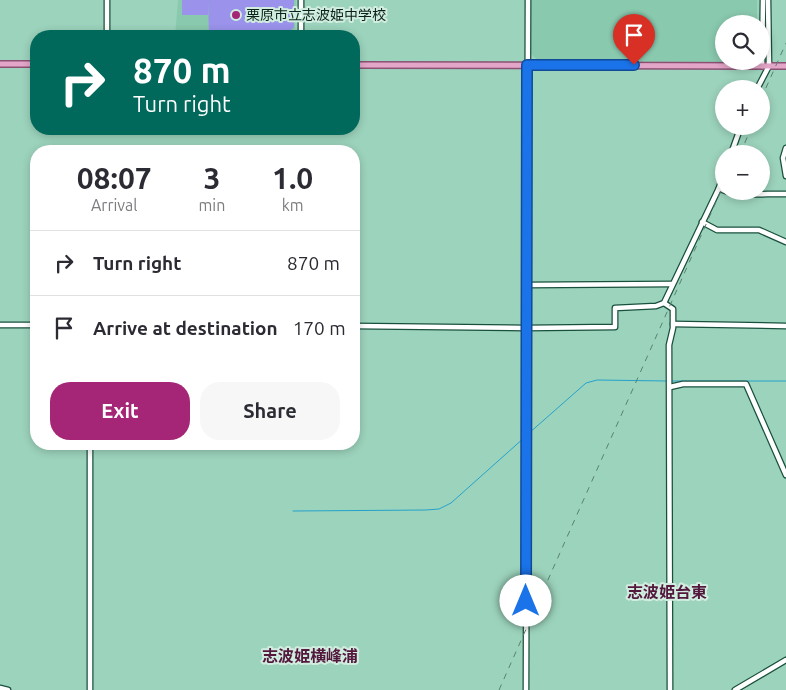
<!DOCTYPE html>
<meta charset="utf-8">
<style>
:root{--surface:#fff;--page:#f7f7f7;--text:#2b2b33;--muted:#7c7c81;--line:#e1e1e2;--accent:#a52676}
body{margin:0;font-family:Ubuntu,"Noto Sans JP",sans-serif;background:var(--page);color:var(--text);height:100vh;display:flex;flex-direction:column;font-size:19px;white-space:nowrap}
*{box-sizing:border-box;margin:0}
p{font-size:16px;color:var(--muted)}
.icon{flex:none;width:28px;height:28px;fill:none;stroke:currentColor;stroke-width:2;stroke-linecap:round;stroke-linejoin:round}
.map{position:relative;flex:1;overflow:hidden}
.side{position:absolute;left:30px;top:145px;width:330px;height:305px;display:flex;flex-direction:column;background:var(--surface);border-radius:20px;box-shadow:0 2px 8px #0003}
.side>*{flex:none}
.banner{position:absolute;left:30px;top:30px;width:330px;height:105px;border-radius:20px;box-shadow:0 2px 8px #0003;background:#00695c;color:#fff;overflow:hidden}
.fabs{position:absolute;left:715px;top:15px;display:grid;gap:10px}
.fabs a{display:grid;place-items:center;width:55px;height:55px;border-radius:50%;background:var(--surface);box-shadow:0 2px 8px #0003;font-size:25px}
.pin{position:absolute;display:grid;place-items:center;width:42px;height:42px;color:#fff;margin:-51px -21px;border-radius:50% 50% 50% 0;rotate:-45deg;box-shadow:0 0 5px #0007}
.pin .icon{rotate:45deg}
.me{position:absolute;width:55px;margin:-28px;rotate:0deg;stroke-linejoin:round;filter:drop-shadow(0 0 4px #0008)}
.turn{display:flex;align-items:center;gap:18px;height:105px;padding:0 20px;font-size:22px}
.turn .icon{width:65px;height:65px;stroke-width:2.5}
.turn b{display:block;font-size:35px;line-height:42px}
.eta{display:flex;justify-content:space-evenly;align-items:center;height:85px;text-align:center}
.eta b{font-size:30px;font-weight:600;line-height:35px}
.cta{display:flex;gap:10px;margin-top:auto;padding:10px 20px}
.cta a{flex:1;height:58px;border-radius:20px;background:var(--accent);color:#fff;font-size:20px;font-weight:600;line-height:58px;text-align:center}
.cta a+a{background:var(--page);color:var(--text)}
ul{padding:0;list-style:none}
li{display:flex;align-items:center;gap:15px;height:65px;padding:0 20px;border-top:1px solid var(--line)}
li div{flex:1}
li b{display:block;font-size:19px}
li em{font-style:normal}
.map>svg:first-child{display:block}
.built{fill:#89c9ae}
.green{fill:#9a92eb}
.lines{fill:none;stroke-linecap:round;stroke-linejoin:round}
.stream{stroke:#25a2cc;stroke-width:1}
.minor-casing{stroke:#19503d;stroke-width:7}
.major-casing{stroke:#8b5073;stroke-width:8}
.minor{stroke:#fff;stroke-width:4.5}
.major{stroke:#e3a6c8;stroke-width:5}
.rail{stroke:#598171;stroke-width:1;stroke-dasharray:6 6;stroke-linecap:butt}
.route-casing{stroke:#114b97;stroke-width:12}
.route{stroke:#1a73e8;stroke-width:9}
.poi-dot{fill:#a52676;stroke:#d1ede0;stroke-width:2}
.labels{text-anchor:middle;stroke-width:4;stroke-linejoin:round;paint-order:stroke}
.poi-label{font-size:14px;fill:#0a2018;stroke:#d1ede0;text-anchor:start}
.quarter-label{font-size:16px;font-weight:bold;fill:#54183d;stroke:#d1ede0}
</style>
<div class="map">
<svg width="786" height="690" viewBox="0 0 786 690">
<rect width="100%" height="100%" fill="#9cd3bc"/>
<!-- built -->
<g class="built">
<path d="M178,0h118l-1,30 -4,2h-12l-8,4h-96z"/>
<path d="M531,0h226v24h-33v37h29l-1,1 -213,-1 -8,-7z"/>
</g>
<!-- green -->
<g class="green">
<rect x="182" y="0" width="26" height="15"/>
<path d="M208,0h86v27l-4,4h-10l-13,5h-58z"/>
</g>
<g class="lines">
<!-- stream -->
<g class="stream">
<path d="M671,381h115"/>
<path d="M528,434l58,-51 11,-3 70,1"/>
<path d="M293,511l133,-1 13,-1 12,-6 74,-66"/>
</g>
<!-- minor casing -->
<g class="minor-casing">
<g id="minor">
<path d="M107,36v-36"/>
<path d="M301,36v-36"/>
<path d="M762,66l1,-66"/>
<path d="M757,89l12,-23 -1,-66"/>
<path d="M786,148l-3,10 3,18"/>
<path d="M731,154l10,-28"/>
<path d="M719,188c14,10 48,5 67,6"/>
<path d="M702,222l15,8h42l27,12"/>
<path d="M527,285l145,-1"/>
<path d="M664,303l9,6v19l-4,17 1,345"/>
<path d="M673,324l113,2"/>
<path d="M0,325h36"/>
<path d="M354,326l172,2 89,-1v-19l41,-2 8,-3 55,-115 5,-16"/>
<path d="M670,387l13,-3h63l40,91"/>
<path d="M90,444v246"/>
<path d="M0,688l8,2"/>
<path d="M526,690l2,-690"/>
<path d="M735,690l51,-30"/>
</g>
</g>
<!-- major casing -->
<g class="major-casing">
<g id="major">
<path d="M0,64h36"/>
<path d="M354,65l432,1"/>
</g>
</g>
<!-- minor -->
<use href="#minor" class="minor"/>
<!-- major -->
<use href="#major" class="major"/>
<!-- rail -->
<g class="rail">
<path d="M761,99l25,-56"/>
<path d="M740,154l12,-28"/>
<path d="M499,690l225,-506"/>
</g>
</g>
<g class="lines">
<!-- route casing -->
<g class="route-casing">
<path id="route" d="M526,601l1,-536h107"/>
</g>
<!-- route -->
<use href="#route" class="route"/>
</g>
<!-- markers -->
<circle class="poi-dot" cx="236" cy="15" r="5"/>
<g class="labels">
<!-- poi labels -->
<g class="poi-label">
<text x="246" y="20">栗原市立志波姫中学校</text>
</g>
<!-- quarter labels -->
<g class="quarter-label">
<text x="667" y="598">志波姫台東</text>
<text x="310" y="662">志波姫横峰浦</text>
</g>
</g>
</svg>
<div class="fabs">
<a><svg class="icon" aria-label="search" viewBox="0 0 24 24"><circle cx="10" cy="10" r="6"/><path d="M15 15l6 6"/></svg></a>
<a>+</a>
<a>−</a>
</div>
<div class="pin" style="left:634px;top:65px;background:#d93025"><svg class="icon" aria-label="arrive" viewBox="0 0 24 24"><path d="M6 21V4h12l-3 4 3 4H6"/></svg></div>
<svg class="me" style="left:526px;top:601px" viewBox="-20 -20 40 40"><circle r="19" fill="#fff"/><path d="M0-13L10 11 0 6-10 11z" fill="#1a73e8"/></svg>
<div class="banner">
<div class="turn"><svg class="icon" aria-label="right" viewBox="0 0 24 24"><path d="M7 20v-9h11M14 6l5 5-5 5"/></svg><div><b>870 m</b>Turn right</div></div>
</div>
<section class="side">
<div class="eta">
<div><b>08:07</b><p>Arrival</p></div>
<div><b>3</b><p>min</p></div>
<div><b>1.0</b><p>km</p></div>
</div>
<ul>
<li><svg class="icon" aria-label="right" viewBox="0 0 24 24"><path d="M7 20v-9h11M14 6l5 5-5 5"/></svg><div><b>Turn right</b></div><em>870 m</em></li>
<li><svg class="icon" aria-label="arrive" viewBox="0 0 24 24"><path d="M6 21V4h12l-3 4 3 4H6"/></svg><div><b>Arrive at destination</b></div><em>170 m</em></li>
</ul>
<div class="cta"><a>Exit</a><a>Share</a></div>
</section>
</div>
